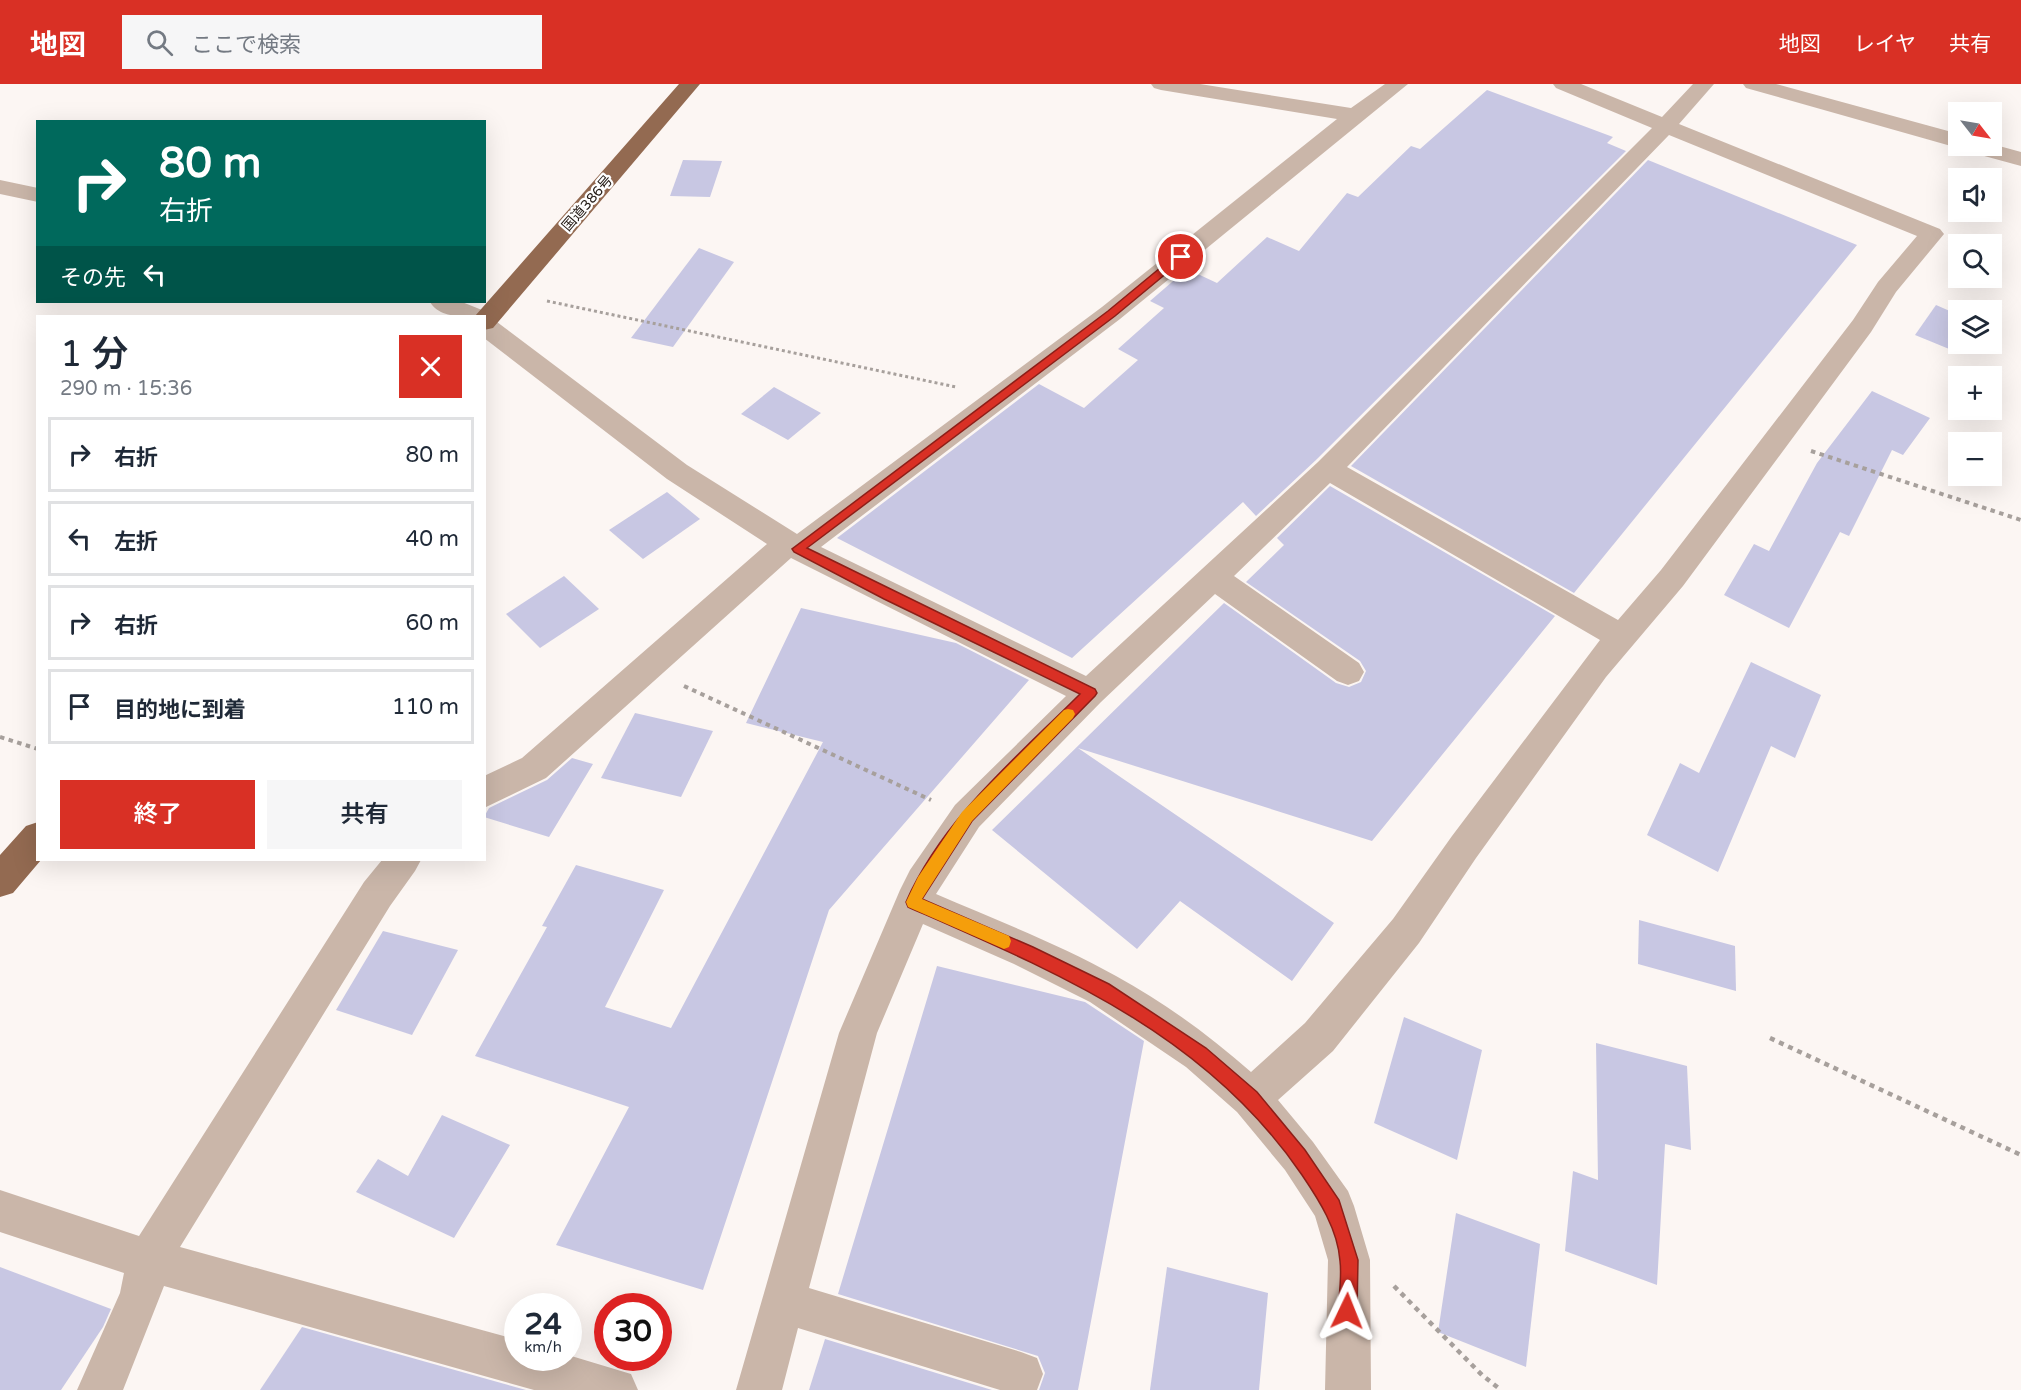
<!DOCTYPE html>
<html lang="ja">
<meta charset="utf-8">
<style>
:root{--surface:#fff;--page:#f6f6f7;--text:#1f2937;--muted:#747a83;--line:#e0e1e3;--accent:#d93025}
body{margin:0;font-family:"Varela Round","Noto Sans JP",sans-serif;background:var(--page);color:var(--text);height:100vh;display:flex;flex-direction:column;font-size:22px;white-space:nowrap}
*{box-sizing:border-box;margin:0}
p{font-size:20px;color:var(--muted)}
.icon{flex:none;width:33px;height:33px;fill:none;stroke:currentColor;stroke-width:2;stroke-linecap:round;stroke-linejoin:round}
.map{position:relative;flex:1;overflow:hidden}
.details{position:absolute;left:36px;top:231px;width:450px;height:546px;display:flex;flex-direction:column;background:var(--surface);border-radius:0px;box-shadow:0 6px 24px #0002}
.details>*{flex:none}
.banner{position:absolute;left:36px;top:36px;width:450px;height:183px;border-radius:0px;box-shadow:0 6px 24px #0002;background:#00695c;color:#fff;overflow:hidden}
.needle{width:39px;rotate:121deg}
.tools{position:absolute;left:1948px;top:18px;display:grid;gap:12px}
.tools a{display:grid;place-items:center;width:54px;height:54px;border-radius:0px;background:var(--surface);box-shadow:0 6px 24px #0002;font-size:30px}
.speed{position:absolute;left:504px;top:1209px;display:flex;gap:12px;font-size:30px;font-weight:700;text-align:center}
.speed>*{display:grid;place-content:center;width:78px;height:78px;border-radius:50%;background:var(--surface);box-shadow:0 6px 24px #0002;line-height:1}
.speed small{font-size:15px;font-weight:400}
.speed .limit{border:9px solid #d22;background:#fff;color:#111}
.pin{position:absolute;display:grid;place-items:center;width:51px;height:51px;color:#fff;margin:-26px;border:3px solid #fff;border-radius:50%;box-shadow:0 2px 6px #0007}
.me{position:absolute;width:66px;margin:-33px;rotate:2deg;stroke-linejoin:round;filter:drop-shadow(0 0 4px #0008)}
.turn{display:flex;align-items:center;gap:21px;height:126px;padding:0 24px;font-size:27px}
.turn .icon{width:78px;height:78px;stroke-width:2.5}
.turn b{display:block;font-size:42px;line-height:51px}
.then{display:flex;align-items:center;height:57px;padding:0 24px;background:#0003;gap:12px;font-size:22px}
.round{display:grid;place-items:center;flex:none;width:63px;height:63px;border-radius:0px;background:var(--page)}
.overview{display:flex;align-items:center;justify-content:space-between;height:102px;padding:0 24px}
h1{font-size:36px;font-weight:600;line-height:45px}
.primary-button{display:flex;gap:12px;margin-top:auto;padding:12px 24px}
.primary-button a{flex:1;height:69px;border-radius:0px;background:var(--accent);color:#fff;font-size:24px;font-weight:600;line-height:69px;text-align:center}
.primary-button a+a{background:var(--page);color:var(--text)}
ul{padding:0;list-style:none}
li{display:flex;align-items:center;gap:18px;height:75px;margin:0 12px 9px;padding:0 12px;border:3px solid var(--line);border-radius:0px}
li div{flex:1}
li b{display:block;font-size:22px}
li em{font-style:normal}
header{display:flex;align-items:center;gap:36px;box-sizing:border-box;height:84px;padding:0 30px;background:var(--accent);color:#fff}
header strong{font-size:28px}
nav{display:flex;gap:33px;margin-inline-start:auto;font-size:21px}
.search{width:420px;height:54px;background:var(--page);display:flex;align-items:center;gap:15px;box-sizing:border-box;padding:0 21px;border-radius:0px;color:var(--muted);font-size:22px}
.map>svg:first-child{display:block}
.building{fill:#c8c7e3}
.lines{fill:none;stroke-linecap:round;stroke-linejoin:round}
.path-far2{stroke:#a7a09c;stroke-width:3;stroke-dasharray:3 3;stroke-linecap:butt}
.path-far1{stroke:#a7a09c;stroke-width:4;stroke-dasharray:4.5 4.5;stroke-linecap:butt}
.path{stroke:#a7a09c;stroke-width:4.5;stroke-dasharray:5 5;stroke-linecap:butt}
.street{fill:#cab6a9;fill-rule:evenodd}
.highway{fill:#936a51;fill-rule:evenodd}
.route{fill:#d93025;stroke:#8d1f18;stroke-width:1.5}
.slow{fill:#f59e0b}
.labels{text-anchor:middle;stroke-width:4.5;stroke-linejoin:round;paint-order:stroke}
.far-street-label{font-size:14px;fill:#221913;stroke:#fff}
</style>
<header>
<strong>地図</strong>
<div class="search"><svg class="icon" aria-label="search" viewBox="0 0 24 24"><circle cx="10" cy="10" r="6"/><path d="M15 15l6 6"/></svg>ここで検索</div>
<nav><a>地図</a><a>レイヤ</a><a>共有</a></nav>
</header>
<div class="map">
<svg width="2021" height="1306" viewBox="0 0 2021 1306">
<rect width="100%" height="100%" fill="#fcf6f3"/>
<!-- building -->
<g class="building">
<path d="M1487,6l126,47 -6,6 19,8 -310,309 -60,56 -13,-14 -171,156 -235,-120 202,-154 45,24 54,-48 -20,-11 46,-41 -14,-7 37,-32 30,14 50,-46 32,14 48,-58 11,4 53,-51 9,3z"/>
<path d="M683,76l39,1 -12,36 -40,-1z"/>
<path d="M1648,76l209,85 -283,348 -223,-127z"/>
<path d="M699,164l35,14 -61,85 -42,-9z"/>
<path d="M1936,221l23,10v38l-44,-18z"/>
<path d="M774,303l47,26 -33,27 -47,-26z"/>
<path d="M1872,307l58,27 -27,37 -11,-5 -43,86 -9,-4 -51,96 -65,-33 30,-51 15,7 48,-88z"/>
<path d="M1330,402l225,130 -183,225 -294,-93 256,175 -42,58 -112,-80 -43,48 -145,-119 232,-227 112,80 13,4 12,-5 5,-11 -6,-10 -114,-79 38,-37 -7,-7z"/>
<path d="M667,408l33,27 -57,40 -34,-29z"/>
<path d="M564,492l35,33 -59,39 -34,-34z"/>
<path d="M801,524l155,35 73,37 -200,230 -126,380 -147,-45 73,-138 -154,-51 72,-129 -5,-1 34,-61 88,25 -59,117 66,21 152,-286 -77,-19z"/>
<path d="M1751,578l70,33 -26,63 -24,-12 -53,126 -71,-37 33,-72 19,10z"/>
<path d="M635,629l78,18 -32,66 -80,-19z"/>
<path d="M572,674l21,6 -44,73 -65,-20 5,-9 58,-28z"/>
<path d="M1639,836l96,26 1,45 -98,-27z"/>
<path d="M383,847l75,19 -46,85 -76,-25z"/>
<path d="M937,882l148,36 59,39 -66,349h-39l6,-17 -7,-17 -200,-62z"/>
<path d="M1404,933l78,33 -25,110 -83,-37z"/>
<path d="M1596,959l91,23 4,84 -26,-6 -8,141 -92,-34 8,-80 25,9z"/>
<path d="M442,1031l68,30 -56,93 -98,-46 22,-33 30,17z"/>
<path d="M1456,1129l84,31 -14,123 -88,-35z"/>
<path d="M0,1183l111,42 -8,18 -42,63h-61z"/>
<path d="M1167,1183l101,26 -9,97h-109z"/>
<path d="M302,1243l224,63h-266z"/>
<path d="M825,1255l167,51h-183z"/>
</g>
<g class="lines">
<!-- path-far2 -->
<path class="path-far2" d="M547,217l409,86"/>
<!-- path-far1 -->
<g class="path-far1">
<path d="M1811,367l210,69"/>
<path d="M684,602l247,114"/>
<path d="M0,653l38,12"/>
</g>
<!-- path -->
<g class="path">
<path d="M1770,954l251,117"/>
<path d="M1394,1202l88,89 19,15"/>
</g>
<!-- street -->
<g class="street">
<path d="M1151,0h49l151,24 34,-24h23l-288,235 -299,228 265,129 232,-214 334,-334 -96,-40 -3,-4h28l81,33 31,-33h21l-35,40 261,105 4,5 -48,58 -25,40 -188,254 -77,91 -130,181 -57,85 -86,108 -55,49 35,42 35,49 6,15 16,54 1,130h-46l3,-130 -13,-44 -30,-46 -48,-58 -51,-45 -96,-65 -76,-38 -91,-40 -46,109 -68,255 212,64 16,6 6,16 -6,16h-37l-202,-62 -16,62h-46l103,-357 61,-143 10,-20 45,-65 111,-109 -275,-138 -245,220 -62,30v-32l38,-18 245,-214 -100,-65 -183,-141v-22c-18,0 -43,4 -54,-14h32l20,8 3,7 8,2 194,146 110,69 305,-227 235,-188 -176,-29 -7,-2zM1669,51l248,101 -39,46 -25,38 -192,250 -43,50 -271,-153zM1330,399l270,157 -148,196 -59,83 -88,104 -54,49c-41,-36 -87,-70 -135,-96 -57,-32 -120,-56 -180,-82l43,-67 122,-125 114,-108 122,87 11,4 11,-4 5,-9 -5,-9 -125,-87z"/>
<path d="M1743,0h33l183,50v12l33,-2 29,8v14l-55,-15 -3,-5h-12l-205,-58z"/>
<path d="M0,96l38,8v14l-38,-8z"/>
<path d="M382,776h39l-6,11 -25,35 -210,341 338,93v18h50v-3l63,19 7,16h-104l-370,-104 -41,104h-46l43,-97 4,-20 -124,-41v-42l139,46 225,-354z"/>
</g>
<!-- highway -->
<g class="highway">
<path d="M679,0h21l-207,244 -9,2v-14h-9z"/>
<path d="M38,738v38h3l-28,33 -13,4v-42l26,-29z"/>
</g>
</g>
<!-- route -->
<path class="route" d="M1177,170l9,3 -71,59 -308,232 288,141 2,4 -2,3 -123,125 -50,78 111,48 76,37 97,64 51,44 48,58 34,50 19,60 -1,51 -3,7 -7,2 -6,-2 -3,-7c1,-16 4,-34 2,-50 -2,-31 -21,-61 -38,-86 -96,-141 -244,-202 -394,-268l-2,-5c37,-84 110,-144 174,-208l-196,-95 -90,-47 -2,-3 316,-238z"/>
<!-- slow -->
<path class="slow" d="M1068,625l5,1 2,4 -2,4 -101,103 -50,78 87,37 2,5 -2,6 -5,2 -96,-42 -2,-5 12,-25 44,-65 102,-102z"/>
<g class="labels">
<!-- far-street labels -->
<g class="far-street-label">
<text transform="translate(587 119) rotate(-49)" y="5">国道386号</text>
</g>
</g>
</svg>
<div class="tools">
<a><svg class="needle" viewBox="-14 -14 28 28"><path d="M0-13l5 13h-10z" fill="#e53935"/><path d="M0 13l5-13h-10z" fill="#747a83"/></svg></a>
<a><svg class="icon" aria-label="sound" viewBox="0 0 24 24"><path d="M4 9h4l5-4v14l-5-4H4zM17 9q2 3 0 6"/></svg></a>
<a><svg class="icon" aria-label="search" viewBox="0 0 24 24"><circle cx="10" cy="10" r="6"/><path d="M15 15l6 6"/></svg></a>
<a><svg class="icon" aria-label="layers" viewBox="0 0 24 24"><path d="M12 4l9 5-9 5-9-5zM3 14l9 5 9-5"/></svg></a>
<a>+</a>
<a>−</a>
</div>
<div class="speed"><div>24<small>km/h</small></div><div class="limit">30</div></div>
<div class="pin" style="left:1181px;top:173px;background:#d93025"><svg class="icon" aria-label="arrive" viewBox="0 0 24 24"><path d="M6 21V4h12l-3 4 3 4H6"/></svg></div>
<svg class="me" style="left:1347px;top:1227px" viewBox="-20 -20 40 40"><path d="M0-17L14 15 0 8-14 15z" fill="#d93025" stroke="#fff" stroke-width="4"/></svg>
<div class="banner">
<div class="turn"><svg class="icon" aria-label="right" viewBox="0 0 24 24"><path d="M7 20v-9h11M14 6l5 5-5 5"/></svg><div><b>80 m</b>右折</div></div>
<div class="then">その先<svg class="icon" aria-label="left" viewBox="0 0 24 24"><path d="M17 20v-9H6M10 6l-5 5 5 5"/></svg></div>
</div>
<section class="details">
<div class="overview"><div><h1>1 分</h1><p>290 m · 15:36</p></div><a class="round" style="background:#d93025;color:#fff"><svg class="icon" aria-label="close" viewBox="0 0 24 24"><path d="M6 6l12 12M18 6L6 18"/></svg></a></div>
<ul>
<li><svg class="icon" aria-label="right" viewBox="0 0 24 24"><path d="M7 20v-9h11M14 6l5 5-5 5"/></svg><div><b>右折</b></div><em>80 m</em></li>
<li><svg class="icon" aria-label="left" viewBox="0 0 24 24"><path d="M17 20v-9H6M10 6l-5 5 5 5"/></svg><div><b>左折</b></div><em>40 m</em></li>
<li><svg class="icon" aria-label="right" viewBox="0 0 24 24"><path d="M7 20v-9h11M14 6l5 5-5 5"/></svg><div><b>右折</b></div><em>60 m</em></li>
<li><svg class="icon" aria-label="arrive" viewBox="0 0 24 24"><path d="M6 21V4h12l-3 4 3 4H6"/></svg><div><b>目的地に到着</b></div><em>110 m</em></li>
</ul>
<div class="primary-button"><a>終了</a><a>共有</a></div>
</section>
</div>
